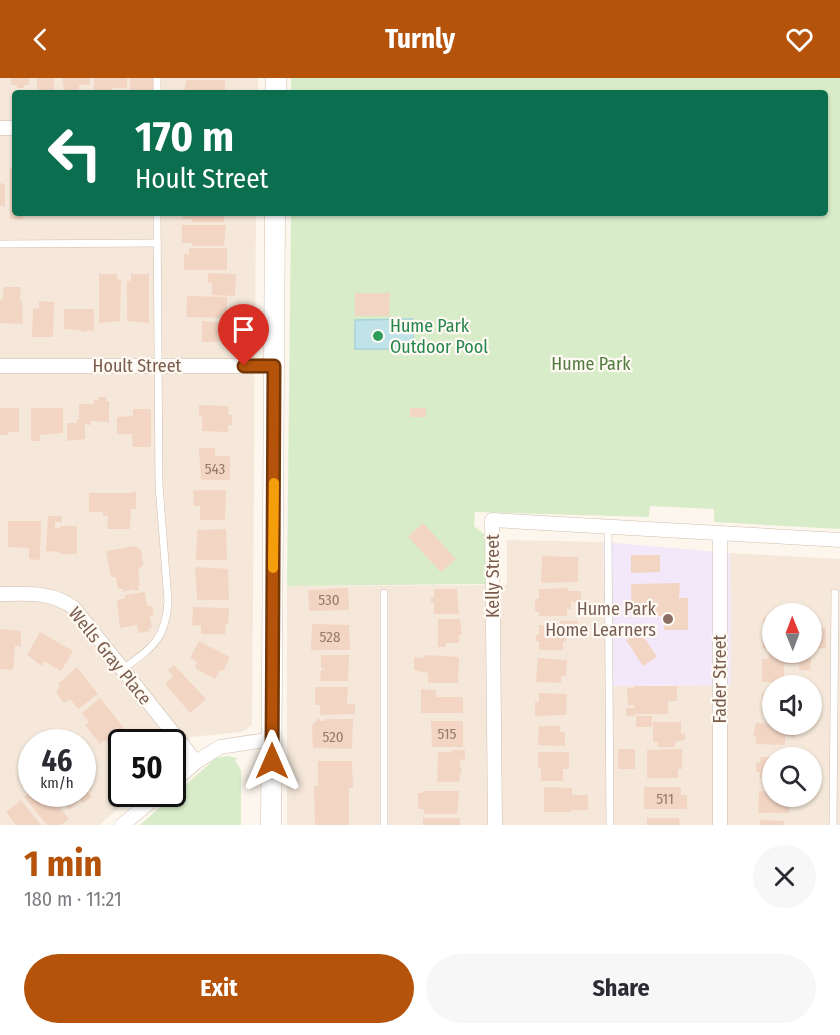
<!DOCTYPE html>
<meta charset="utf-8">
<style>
:root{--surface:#fff;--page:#f7f7f7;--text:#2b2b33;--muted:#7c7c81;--accent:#b45309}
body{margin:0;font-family:"Fira Sans Condensed",sans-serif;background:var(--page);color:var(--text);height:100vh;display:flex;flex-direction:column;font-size:22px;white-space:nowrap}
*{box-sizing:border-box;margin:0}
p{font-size:20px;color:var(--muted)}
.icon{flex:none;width:33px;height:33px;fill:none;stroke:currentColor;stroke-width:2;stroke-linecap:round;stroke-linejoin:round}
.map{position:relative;height:747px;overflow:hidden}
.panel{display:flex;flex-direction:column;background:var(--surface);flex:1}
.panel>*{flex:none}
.banner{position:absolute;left:12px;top:12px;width:816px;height:126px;border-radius:6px;box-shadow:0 2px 4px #0004;background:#0b6e4f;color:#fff;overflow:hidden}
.needle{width:39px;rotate:359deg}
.buttons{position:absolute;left:762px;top:525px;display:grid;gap:12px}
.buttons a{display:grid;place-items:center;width:60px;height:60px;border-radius:50%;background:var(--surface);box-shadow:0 2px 4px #0004;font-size:30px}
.speed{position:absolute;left:18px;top:651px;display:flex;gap:12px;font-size:30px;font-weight:700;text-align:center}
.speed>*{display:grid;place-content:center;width:78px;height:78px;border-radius:50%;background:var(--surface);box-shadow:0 2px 4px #0004;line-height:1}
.speed small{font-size:15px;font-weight:400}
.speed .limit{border:3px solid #111;border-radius:9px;background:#fff;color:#111}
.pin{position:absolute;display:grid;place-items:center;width:51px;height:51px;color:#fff;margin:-62px -26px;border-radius:50% 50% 50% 0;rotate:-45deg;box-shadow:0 0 6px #0007}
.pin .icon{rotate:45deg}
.me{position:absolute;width:66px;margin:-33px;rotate:0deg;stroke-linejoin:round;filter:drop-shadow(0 0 4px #0008)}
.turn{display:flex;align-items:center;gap:21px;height:126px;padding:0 24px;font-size:27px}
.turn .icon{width:78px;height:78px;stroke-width:2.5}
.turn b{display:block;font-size:42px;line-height:51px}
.round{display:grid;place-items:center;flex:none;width:63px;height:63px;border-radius:32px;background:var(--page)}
.head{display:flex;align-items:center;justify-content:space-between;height:102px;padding:0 24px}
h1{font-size:36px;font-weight:700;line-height:45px;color:var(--accent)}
.primary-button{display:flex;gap:12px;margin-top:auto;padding:12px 24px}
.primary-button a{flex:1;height:69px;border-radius:36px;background:var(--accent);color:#fff;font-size:24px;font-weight:700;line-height:69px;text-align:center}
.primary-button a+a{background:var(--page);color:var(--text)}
header{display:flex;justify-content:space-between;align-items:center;height:78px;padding:0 24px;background:var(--accent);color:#fff;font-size:27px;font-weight:700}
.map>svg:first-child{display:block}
.residential{fill:#f5e8da;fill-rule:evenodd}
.education{fill:#f3e8fa}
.green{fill:#d8ecc9}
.water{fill:#bfe3e8;stroke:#a5d3da;stroke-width:1.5}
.building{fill:#f3d5c3}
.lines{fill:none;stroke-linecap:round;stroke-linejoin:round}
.lane-casing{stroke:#d1beb0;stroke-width:8}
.street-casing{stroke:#d1beb0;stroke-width:15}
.secondary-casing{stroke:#d6c0b0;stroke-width:21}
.lane{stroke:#fff;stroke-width:7}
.street{stroke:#fff;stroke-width:14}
.secondary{stroke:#fff;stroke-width:20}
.route-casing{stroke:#753606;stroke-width:15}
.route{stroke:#b45309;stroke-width:10}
.slow{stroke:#f59e0b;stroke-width:10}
.leisure-dot{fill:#2e9e5b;stroke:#fffaf3;stroke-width:2}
.education-dot{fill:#8d6e63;stroke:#fffaf3;stroke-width:2}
.labels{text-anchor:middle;stroke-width:4.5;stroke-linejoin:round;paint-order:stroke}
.number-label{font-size:15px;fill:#987a6a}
.leisure-label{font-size:18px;fill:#27864d;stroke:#fffaf3;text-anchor:start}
.park-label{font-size:18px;fill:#537a41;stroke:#fffaf3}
.street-label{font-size:18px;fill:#7a5c4d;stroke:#fffaf3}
.education-label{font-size:18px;fill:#785e54;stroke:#fffaf3;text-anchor:end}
</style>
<header><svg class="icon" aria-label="back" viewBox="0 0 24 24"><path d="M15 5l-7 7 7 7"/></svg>Turnly<svg class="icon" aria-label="heart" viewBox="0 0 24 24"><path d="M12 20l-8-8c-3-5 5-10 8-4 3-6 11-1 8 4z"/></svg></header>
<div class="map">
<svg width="840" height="747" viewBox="0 0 840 747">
<rect width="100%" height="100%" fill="#fdf6ec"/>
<!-- residential -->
<g class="residential">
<path d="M0,0h258v15h-243v120h241l-4,512 -10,7 -51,5 -17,15 -1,10 -1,-20h-50v52h14l-37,31h-99zM32,664h50v52h-50z"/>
<path d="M507,462l96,2 3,144 125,-1 -1,-132 110,6v266h-553v-239l220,-1zM772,536h40v38h-40zM772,608h40v38h-40zM772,680h40v38h-40z"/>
</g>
<!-- education -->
<path class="education" d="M603,464l127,11 1,132 -125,1z"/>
<!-- green -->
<g class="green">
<path d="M291,0h549v451l-126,-7v-13l-64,-3 -1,11 -174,-5 -1,14 11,9 3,8v41l-201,2 4,-373h534v-120h-534z"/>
<path d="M227,678l10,2 -2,3 6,9v55h-101l76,-67z"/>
</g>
<!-- water -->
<path class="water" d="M413,241v30h-58v-29z"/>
<!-- building -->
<g class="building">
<path d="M11,0h18v7h-5v3h-7v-3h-6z"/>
<rect x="37" y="0" width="17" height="12"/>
<path d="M62,0h28v7h-11v5l-15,1z"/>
<path d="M94,0h33v10h-15v3h-18z"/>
<path d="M130,0h23v15l-23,-2z"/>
<path d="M186,2h39v13h-41z"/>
<path d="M10,90h5v45h8v6h-13z"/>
<path d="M0,105l5,1v22h-5z"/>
<path d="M183,135h41v9h-32v-3h-10z"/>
<path d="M182,147h44l-2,21h-32v-3h-10z"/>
<path d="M189,170h38v22h-43v-16h5z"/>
<path d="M208,195l28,1 -1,22 -23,-1v-12h-4z"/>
<path d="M99,196h18v5l4,1 -1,41 -21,2z"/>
<path d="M131,196h18v49l-22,-2v-39l4,-2z"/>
<path d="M4,209h17l-1,14h2l1,23 -23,-1v-23h2z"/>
<path d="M355,215h35l-1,23h-34z"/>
<path d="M187,218l40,1v21l-41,-1z"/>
<path d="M39,223l15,1 -1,35h-21l1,-29 6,1z"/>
<path d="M64,231h30v21l-13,2v-2l-17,-1z"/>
<path d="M202,243l28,2v18l-28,1z"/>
<path d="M98,319h8v4h3v21l-18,-1v4l-6,-1v15l-18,2v-18h10v-3h2v-16h15v-4h4z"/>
<path d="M199,327l30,1 -1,9h4v10h-4v7l-26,-1v-15h-3z"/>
<path d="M0,330h19v24h-11v3h-8z"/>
<path d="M31,330h32v25l-23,2v6h-9z"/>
<rect x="410" y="330" width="16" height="9"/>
<path d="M133,331h18v38h-18l-1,-13h-15v-17l16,-1z"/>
<path d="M199,370h16v8h15v24h-29z"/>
<path d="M199,412h27l-1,30h-25v-14h-6l-1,-15z"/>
<path d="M132,414h4v17h-5l-1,20h-23l1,-13h-5v-4h-14v-19h43z"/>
<path d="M48,438h14v6h-7v6h5v-2h17v28h-17v-2l-14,-1z"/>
<path d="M8,443h33l-1,39 -11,-1v-11l-21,-1z"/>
<path d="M423,445l33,36 -15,13 -33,-35z"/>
<path d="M226,451l1,31h-31l1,-30z"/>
<path d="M134,468l7,4 2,15 -5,5 2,16h-2l1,4 -6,1v-2l-10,3v-3h-5l-2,-12h-5l-5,-26z"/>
<path d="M631,477h29v17l-29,1z"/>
<path d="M542,478l36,1v25l-37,1z"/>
<path d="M195,489l33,2 1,31h-32z"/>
<path d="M680,505l-1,15h9v32h-24v-14h-32l-1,-32z"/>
<path d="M348,510l1,22 -40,1 -1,-21z"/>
<path d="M568,510v3h13v11h-10v7h-4v7h-28v-4h-3l-1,-3v-10h4v-10z"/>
<path d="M434,511h23l2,25h-25v-11h-3v-6h3z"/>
<path d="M145,514l2,14h5l2,9 -4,1 2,12h-3l1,3 -12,2 -1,-8 -17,3 -3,-28 8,-2v-3z"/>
<path d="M193,529l36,1 -1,16h-2l-1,10h-24v-8l-9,-1z"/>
<rect x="763" y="540" width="9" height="30"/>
<path d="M438,541h22l2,16h-3v8h-13v4h-8z"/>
<path d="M560,543h18v12l-12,1v7l-3,1v8h-24v-9h-3v-6h3v-10l21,1z"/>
<path d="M312,546l37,1 1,25h-39z"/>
<path d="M812,549l14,1v20h-14z"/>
<path d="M0,551l21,2v15h-6l-2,24 -13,-1z"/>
<path d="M640,553l17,26 -14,9 -17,-26z"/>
<path d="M40,554l33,19 -12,20 -17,-10 -2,5 -15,-11z"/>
<path d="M199,563l31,16 -7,14 -3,-1 -5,9 -19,-10 1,-1 -2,-2 2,-4 -7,-4z"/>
<path d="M812,574l-2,18h-11v-6h-15v19l-22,-1v-23h7v-6z"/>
<path d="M321,577h28l-1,26h-28l1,-11h3v-2h-3z"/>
<path d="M426,577l33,2 -1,26h-30v-10l-14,-3v-13l9,1z"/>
<path d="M538,580l29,2 -1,16h-5v7l-25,-1z"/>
<path d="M174,587l32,34 -16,14 -25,-29 8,-8 -5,-6z"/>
<path d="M77,589l21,27 -20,15 -8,-10 -6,4 -8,-10 4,-8 -2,-1z"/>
<path d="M634,608h43v15h-9v13h-33v2h-9v-8h8v-3h-6l-1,-17h7z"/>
<path d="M315,609h33l-1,17h8v10l-35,1v-10h-5z"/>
<path d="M421,611l15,1v7h27v16h-42z"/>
<path d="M539,615l28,1 -1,21 -31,1v-14h4z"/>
<rect x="762" y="615" width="10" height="20"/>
<path d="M100,620l24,30 -17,14 -2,-2 -5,4 -15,-19 4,-3 -7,-9z"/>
<rect x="636" y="638" width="16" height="11"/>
<path d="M319,640l2,3h4v-2h28l-1,30 -39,-1 -1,-23z"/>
<path d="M431,643h32v26h-31z"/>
<path d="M653,644h28v12l4,-1v7l-10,2v5h-17v-5h-5z"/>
<path d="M756,645l40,2 -1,12 -10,-1v9l-29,-1v-8l-3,1z"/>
<path d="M539,648h21v6h5v14l-27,-1z"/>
<path d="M122,669v30l-15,-18z"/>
<rect x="618" y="671" width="17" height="20"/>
<path d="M682,671v20h-4v9h-31v-28z"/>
<path d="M452,672h13v10l-5,-1v8h2l-3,15h-22l1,-30h14z"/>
<path d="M538,674h31v17h-6v12h-22v-12l-3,-1z"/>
<path d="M760,679h12v21h-12v-6h-4v-10l4,1z"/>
<path d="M318,683h34l1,27h-4v37h-34l-1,-39h4z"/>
<path d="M82,699l10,12 -4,3 4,5 -9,6 -3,-3 -11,9 -12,-15h25z"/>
<path d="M544,709l28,1v7h16v15h-17v2h-27z"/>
<path d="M644,709h37v8h6v14h-43z"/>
<path d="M32,713v3h16l21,25 -8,6h-14l-23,-28z"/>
<path d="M423,713h36l-2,23h-33v-5h-6v-16h5z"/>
<path d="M759,713h13v5h26v4h-9v13h-31z"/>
<path d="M21,722l20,25h-25l-10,-13z"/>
<rect x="423" y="740" width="37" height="7"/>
<path d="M647,740h32l1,7h-33z"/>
<path d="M760,742l24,1v4h-24z"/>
</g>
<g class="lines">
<!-- lane casing -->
<g class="lane-casing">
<g id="lane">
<path d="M157,15v-15"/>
<path d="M0,166l157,-1"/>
<path d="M608,449l2,298"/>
<path d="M123,591c29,-21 43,-30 45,-68l-9,-116 -2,-272"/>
<path d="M384,747v-232"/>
<path d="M833,747l2,-232"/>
</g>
</g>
<!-- street casing -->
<g class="street-casing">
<g id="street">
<path d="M0,50h15"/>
<path d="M0,288h274"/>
<path d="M0,516c27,0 52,-3 74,14l122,154"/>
<path d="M172,705l24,-21 24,-15 52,-8"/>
<path d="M122,747l38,-31"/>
<path d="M495,747l-3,-305 348,20"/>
<path d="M720,747v-291"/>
</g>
</g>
<!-- secondary casing -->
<g class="secondary-casing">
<g id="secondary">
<path d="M276,15v-15"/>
<path d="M271,747l4,-612"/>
</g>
</g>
<!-- lane -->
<use href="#lane" class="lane"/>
<!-- street -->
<use href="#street" class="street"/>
<!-- secondary -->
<use href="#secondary" class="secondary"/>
</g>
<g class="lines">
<!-- route casing -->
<g class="route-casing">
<path id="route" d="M244,288h30l-2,395"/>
</g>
<!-- route -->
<use href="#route" class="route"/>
<!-- slow -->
<path class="slow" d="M273,490l1,-85"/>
</g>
<!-- markers -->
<circle class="leisure-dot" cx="378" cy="258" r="6"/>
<circle class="education-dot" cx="668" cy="541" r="6"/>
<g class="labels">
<!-- number labels -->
<g class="number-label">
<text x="215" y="396">543</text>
<text x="329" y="527">530</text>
<text x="330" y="564">528</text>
<text x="447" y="661">515</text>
<text x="333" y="664">520</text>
<text x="665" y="726">511</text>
</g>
<!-- leisure labels -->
<g class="leisure-label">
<text x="390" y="254">Hume Park<tspan x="390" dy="21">Outdoor Pool</tspan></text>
</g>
<!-- park labels -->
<g class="park-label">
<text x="591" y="292">Hume Park</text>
</g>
<!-- street labels -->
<g class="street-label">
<text x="137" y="294">Hoult Street</text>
<text transform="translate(493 498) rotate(-90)" y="6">Kelly Street</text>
<text transform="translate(110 578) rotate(51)" y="6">Wells Gray Place</text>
<text transform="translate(720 601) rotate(-90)" y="6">Fader Street</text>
</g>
<!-- education labels -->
<g class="education-label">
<text x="656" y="537">Hume Park<tspan x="656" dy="21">Home Learners</tspan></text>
</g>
</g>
</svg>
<div class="buttons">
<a><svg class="needle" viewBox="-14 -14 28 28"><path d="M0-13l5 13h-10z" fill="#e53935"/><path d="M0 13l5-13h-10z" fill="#7c7c81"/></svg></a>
<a><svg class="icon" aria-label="sound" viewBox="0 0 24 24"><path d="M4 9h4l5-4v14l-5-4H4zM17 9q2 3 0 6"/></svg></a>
<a><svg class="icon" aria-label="search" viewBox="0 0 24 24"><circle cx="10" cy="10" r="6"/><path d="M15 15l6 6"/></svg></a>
</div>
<div class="speed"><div>46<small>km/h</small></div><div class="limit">50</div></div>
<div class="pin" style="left:244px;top:288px;background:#d93025"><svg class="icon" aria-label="arrive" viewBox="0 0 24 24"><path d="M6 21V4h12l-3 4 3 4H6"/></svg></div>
<svg class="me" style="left:272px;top:683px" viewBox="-20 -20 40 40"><path d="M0-17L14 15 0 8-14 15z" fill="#b45309" stroke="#fff" stroke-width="4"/></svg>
<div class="banner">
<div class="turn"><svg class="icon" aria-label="left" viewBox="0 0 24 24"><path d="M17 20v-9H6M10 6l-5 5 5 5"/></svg><div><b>170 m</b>Hoult Street</div></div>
</div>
</div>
<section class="panel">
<div class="head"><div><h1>1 min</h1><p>180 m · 11:21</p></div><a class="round"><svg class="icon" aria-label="close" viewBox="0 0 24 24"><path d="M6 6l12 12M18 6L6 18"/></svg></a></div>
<div class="primary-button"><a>Exit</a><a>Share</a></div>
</section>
